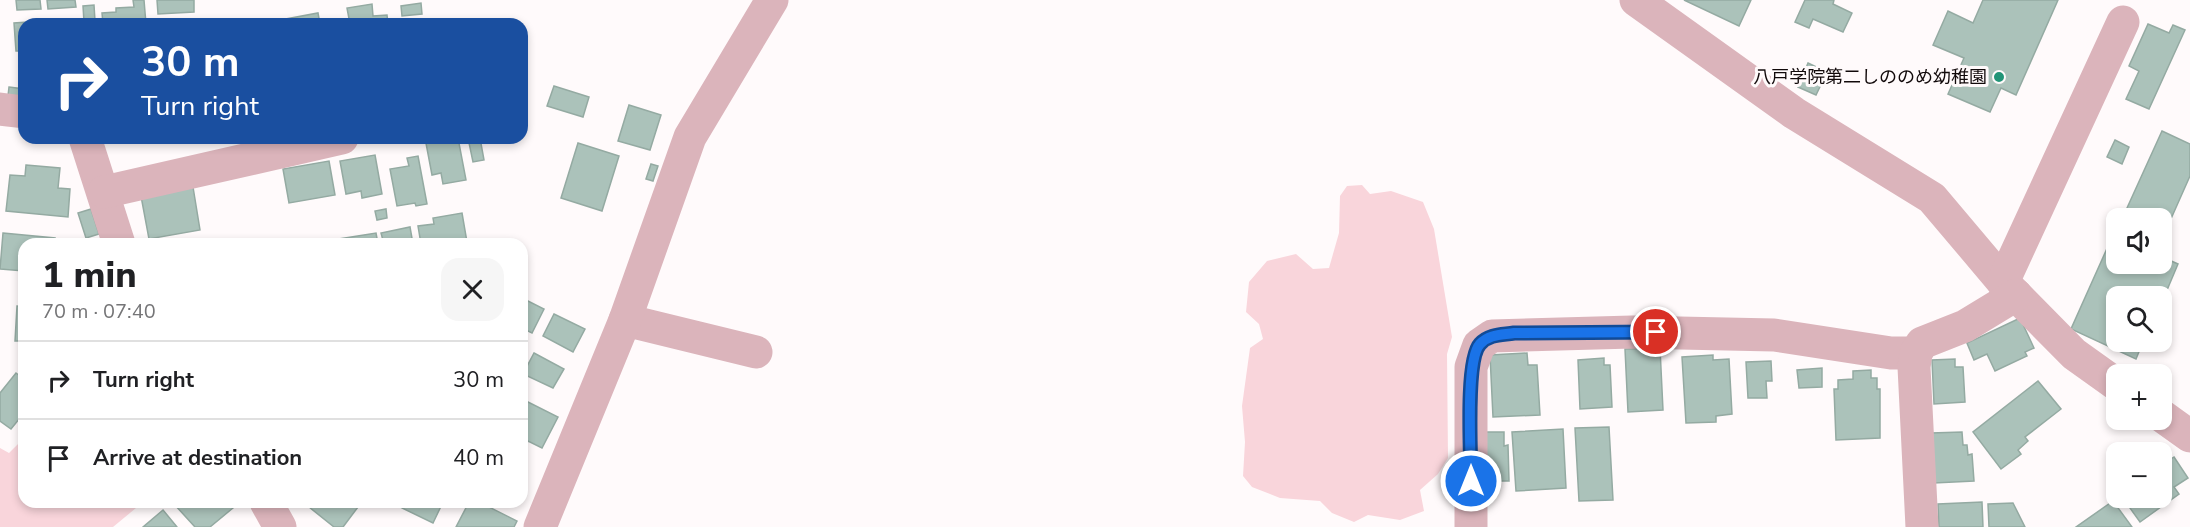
<!DOCTYPE html>
<meta charset="utf-8">
<style>
:root{--surface:#fff;--page:#f6f6f6;--text:#202124;--muted:#757577;--line:#e0e0e0}
body{margin:0;font-family:"Nunito Sans","Noto Sans JP",sans-serif;background:var(--page);color:var(--text);height:100vh;display:flex;flex-direction:column;font-size:22px;white-space:nowrap}
*{box-sizing:border-box;margin:0}
p{font-size:20px;color:var(--muted)}
.icon{flex:none;width:33px;height:33px;fill:none;stroke:currentColor;stroke-width:2;stroke-linecap:round;stroke-linejoin:round}
.map{position:relative;flex:1;overflow:hidden}
.details{position:absolute;left:18px;top:238px;width:510px;height:270px;display:flex;flex-direction:column;background:var(--surface);border-radius:18px;box-shadow:0 3px 9px #0003}
.details>*{flex:none}
.top-card{position:absolute;left:18px;top:18px;width:510px;height:126px;border-radius:18px;box-shadow:0 3px 9px #0003;background:#1a4fa0;color:#fff;overflow:hidden}
.fabs{position:absolute;left:2106px;top:208px;display:grid;gap:12px}
.fabs a{display:grid;place-items:center;width:66px;height:66px;border-radius:12px;background:var(--surface);box-shadow:0 3px 9px #0003;font-size:30px}
.pin{position:absolute;display:grid;place-items:center;width:51px;height:51px;color:#fff;margin:-26px;border:3px solid #fff;border-radius:50%;box-shadow:0 2px 6px #0007}
.me{position:absolute;width:66px;margin:-33px;rotate:0deg;stroke-linejoin:round;filter:drop-shadow(0 0 4px #0008)}
.turn{display:flex;align-items:center;gap:21px;height:126px;padding:0 24px;font-size:27px}
.turn .icon{width:78px;height:78px;stroke-width:2.5}
.turn b{display:block;font-size:42px;line-height:51px}
.round{display:grid;place-items:center;flex:none;width:63px;height:63px;border-radius:18px;background:var(--page)}
.head{display:flex;align-items:center;justify-content:space-between;height:102px;padding:0 24px}
h1{font-size:36px;font-weight:800;line-height:45px}
ul{padding:0;list-style:none}
li{display:flex;align-items:center;gap:18px;height:78px;padding:0 24px;border-top:2px solid var(--line)}
li div{flex:1}
li b{display:block;font-size:22px}
li em{font-style:normal}
.map>svg:first-child{display:block}
.green{fill:#f9d5db}
.building{fill:#abc2ba;stroke:#94aaa2;stroke-width:1.5}
.lines{fill:none;stroke-linecap:round;stroke-linejoin:round}
.minor{stroke:#dbb4bb;stroke-width:33}
.route-casing{stroke:#114b97;stroke-width:15}
.route{stroke:#1a73e8;stroke-width:10}
.poi-dot{fill:#229477;stroke:#fffafb;stroke-width:2}
.labels{text-anchor:middle;stroke-width:6;stroke-linejoin:round;paint-order:stroke}
.poi-label{font-size:18px;fill:#11090a;stroke:#fffafb;text-anchor:end}
</style>
<div class="map">
<svg width="2190" height="527" viewBox="0 0 2190 527">
<rect width="100%" height="100%" fill="#fffafb"/>
<!-- green -->
<g class="green">
<path d="M1362,185l8,9 21,-3 32,11 11,27 18,108 -5,17 1,104 -10,16 -18,16 4,21 -24,9 -32,-5 -14,7 -22,-9 -12,-12 -40,-3 -28,-11 -9,-11 2,-34 -3,-36 8,-58 13,-9 -4,-15 -13,-12 3,-30 18,-21 29,-7 17,15 16,-1 10,-35 1,-37 7,-10z"/>
<path d="M24,438v64l118,1 -29,24h-113v-79l9,5z"/>
</g>
<!-- building -->
<g class="building">
<path d="M16,0h24l1,9 -24,1z"/>
<path d="M47,0h28l1,7 -28,2z"/>
<path d="M133,0h11l2,24h-43l-1,-11 14,-1v-4l18,-1z"/>
<path d="M157,0h37v12l-36,2z"/>
<path d="M1684,0h67l-12,26z"/>
<path d="M1805,0h29l-1,4 19,9 -9,19 -30,-13 -4,9 -14,-6z"/>
<path d="M1983,0h75l-42,95 -15,-7 -11,24 -42,-18 16,-36 -31,-13 15,-34 25,12z"/>
<path d="M421,3l1,11 -20,2 -1,-10z"/>
<path d="M372,4l1,12 14,-1 1,9h-38l-3,-16z"/>
<path d="M94,5l1,16 -11,1 -1,-16z"/>
<path d="M318,13l2,11h-61z"/>
<path d="M72,19v5h-48v27h-8l-2,-28z"/>
<path d="M2148,24l21,9 4,-8 12,5 -36,79 -23,-10 13,-28 -10,-5z"/>
<path d="M1808,63l19,9 -11,23 -18,-8z"/>
<path d="M554,86l35,11 -6,20 -36,-11z"/>
<path d="M9,87l15,2v9l-16,-2z"/>
<path d="M629,105l32,10 -11,35 -32,-9z"/>
<path d="M2162,131l28,13v32l-28,63v-20h-40z"/>
<path d="M425,138h33l8,42 -23,4 -2,-11 -9,2z"/>
<path d="M468,138h12l4,22 -11,2z"/>
<path d="M2115,140l14,7 -7,17 -15,-7z"/>
<path d="M578,143l41,13 -17,55 -41,-13z"/>
<path d="M375,155l7,39 -20,4 -1,-7 -15,3 -6,-33z"/>
<path d="M418,156l9,48 -11,2 -1,-3 -18,3 -7,-37 19,-3 -2,-8z"/>
<path d="M329,161l6,34 -46,8 -6,-34z"/>
<path d="M651,164l7,2 -5,15 -7,-2z"/>
<path d="M26,165l34,3 -2,20 12,1 -2,28 -62,-6 4,-36 15,1z"/>
<path d="M193,187l7,43 -51,9 -8,-43z"/>
<path d="M91,209l8,25 -13,4 -8,-25z"/>
<path d="M386,209l1,9 -10,2 -2,-9z"/>
<path d="M462,213l5,29 -46,2 -3,-18 16,-2 -1,-6z"/>
<path d="M410,227l3,17h-29l-3,-11z"/>
<path d="M3,233l52,5 -1,6h-30v27l-24,-2z"/>
<path d="M376,233l2,11h-58v-2z"/>
<path d="M2113,235l3,2v27h46v-7l16,7 -16,38v-5h-46v45h27l-7,17 -65,-30z"/>
<path d="M522,298l22,11 -12,24 -10,-5z"/>
<path d="M17,306l7,1v34h-9z"/>
<path d="M554,314l31,15 -12,23 -30,-16z"/>
<path d="M2020,318l14,30 -9,4 2,4 -32,15 -8,-17 -13,6 -7,-17z"/>
<path d="M1660,348l3,62 -35,2 -3,-63z"/>
<path d="M534,353l30,16 -11,19 -30,-14z"/>
<path d="M1527,353l1,12h9l3,50 -47,2 -3,-62z"/>
<path d="M1713,355v5l16,-1 3,55 -16,2v6l-30,1 -4,-66z"/>
<path d="M1604,358v7h6l2,42 -32,2 -2,-49z"/>
<path d="M1955,359v8h8l2,35 -31,2 -2,-44z"/>
<path d="M1771,361l1,20h-6l1,17h-19l-2,-36z"/>
<path d="M1822,368v19l-23,1 -2,-18z"/>
<path d="M1871,370v8h6v11h3v49l-44,2 -2,-51h4v-9l15,-1v-8z"/>
<path d="M16,373l8,6v34l-13,16 -11,-8v-28z"/>
<path d="M2038,381l23,28 -36,28 3,4 -10,9 3,4 -20,15 -28,-37z"/>
<path d="M522,399l36,18 -16,31 -14,-7 -6,11z"/>
<path d="M1609,427l4,73 -34,1 -4,-73z"/>
<path d="M1563,429l3,59 -50,3 -4,-59z"/>
<path d="M1483,432h21v14l4,-1 1,36h-26z"/>
<path d="M1962,432l1,13h4l1,10 4,-1 2,27 -40,2 -3,-50z"/>
<path d="M2174,457l14,21 -14,9 5,7 -39,28 -15,-21 3,-3h34v-33z"/>
<path d="M2113,501l19,26h-56z"/>
<path d="M176,502h52l5,6 -23,19h-15l-21,-23z"/>
<path d="M313,502h39l6,5 -15,20h-9l-25,-20z"/>
<path d="M402,502h41l-10,21 -33,-16z"/>
<path d="M469,502h10l38,19 -3,6h-58z"/>
<path d="M1982,502l1,25h-44l-1,-23z"/>
<path d="M2013,503l12,24h-36l-1,-23z"/>
<path d="M163,510l14,17h-34z"/>
</g>
<g class="lines">
<!-- minor -->
<g class="minor">
<path d="M1636,0l158,113 138,85 71,84 71,72 42,30"/>
<path d="M0,109l24,3"/>
<path d="M85,138l34,106"/>
<path d="M104,192l238,-54"/>
<path d="M2003,282l120,-260"/>
<path d="M625,320l131,32"/>
<path d="M2162,416l28,20"/>
<path d="M266,502l14,25"/>
<path d="M540,527l85,-207 65,-183 82,-137"/>
<path d="M1471,527v-160l8,-22 13,-9 140,-4 142,3 117,18h25"/>
<path d="M1922,527l-8,-160 2,-14 6,-10 43,-17 51,-31"/>
</g>
</g>
<g class="lines">
<!-- route casing -->
<g class="route-casing">
<path id="route" d="M1471,481c0,-25 -6,-121 9,-137 9,-10 22,-9 34,-11l142,-1"/>
</g>
<!-- route -->
<use href="#route" class="route"/>
</g>
<!-- markers -->
<circle class="poi-dot" cx="1999" cy="77" r="6"/>
<g class="labels">
<!-- poi labels -->
<g class="poi-label">
<text x="1987" y="83">八戸学院第二しののめ幼稚園</text>
</g>
</g>
</svg>
<div class="fabs">
<a><svg class="icon" aria-label="sound" viewBox="0 0 24 24"><path d="M4 9h4l5-4v14l-5-4H4zM17 9q2 3 0 6"/></svg></a>
<a><svg class="icon" aria-label="search" viewBox="0 0 24 24"><circle cx="10" cy="10" r="6"/><path d="M15 15l6 6"/></svg></a>
<a>+</a>
<a>−</a>
</div>
<div class="pin" style="left:1656px;top:332px;background:#d93025"><svg class="icon" aria-label="arrive" viewBox="0 0 24 24"><path d="M6 21V4h12l-3 4 3 4H6"/></svg></div>
<svg class="me" style="left:1471px;top:481px" viewBox="-20 -20 40 40"><circle r="17" fill="#1a73e8" stroke="#fff" stroke-width="3"/><path d="M0-11L8 9 0 5-8 9z" fill="#fff"/></svg>
<div class="top-card">
<div class="turn"><svg class="icon" aria-label="right" viewBox="0 0 24 24"><path d="M7 20v-9h11M14 6l5 5-5 5"/></svg><div><b>30 m</b>Turn right</div></div>
</div>
<section class="details">
<div class="head"><div><h1>1 min</h1><p>70 m · 07:40</p></div><a class="round"><svg class="icon" aria-label="close" viewBox="0 0 24 24"><path d="M6 6l12 12M18 6L6 18"/></svg></a></div>
<ul>
<li><svg class="icon" aria-label="right" viewBox="0 0 24 24"><path d="M7 20v-9h11M14 6l5 5-5 5"/></svg><div><b>Turn right</b></div><em>30 m</em></li>
<li><svg class="icon" aria-label="arrive" viewBox="0 0 24 24"><path d="M6 21V4h12l-3 4 3 4H6"/></svg><div><b>Arrive at destination</b></div><em>40 m</em></li>
</ul>
</section>
</div>
